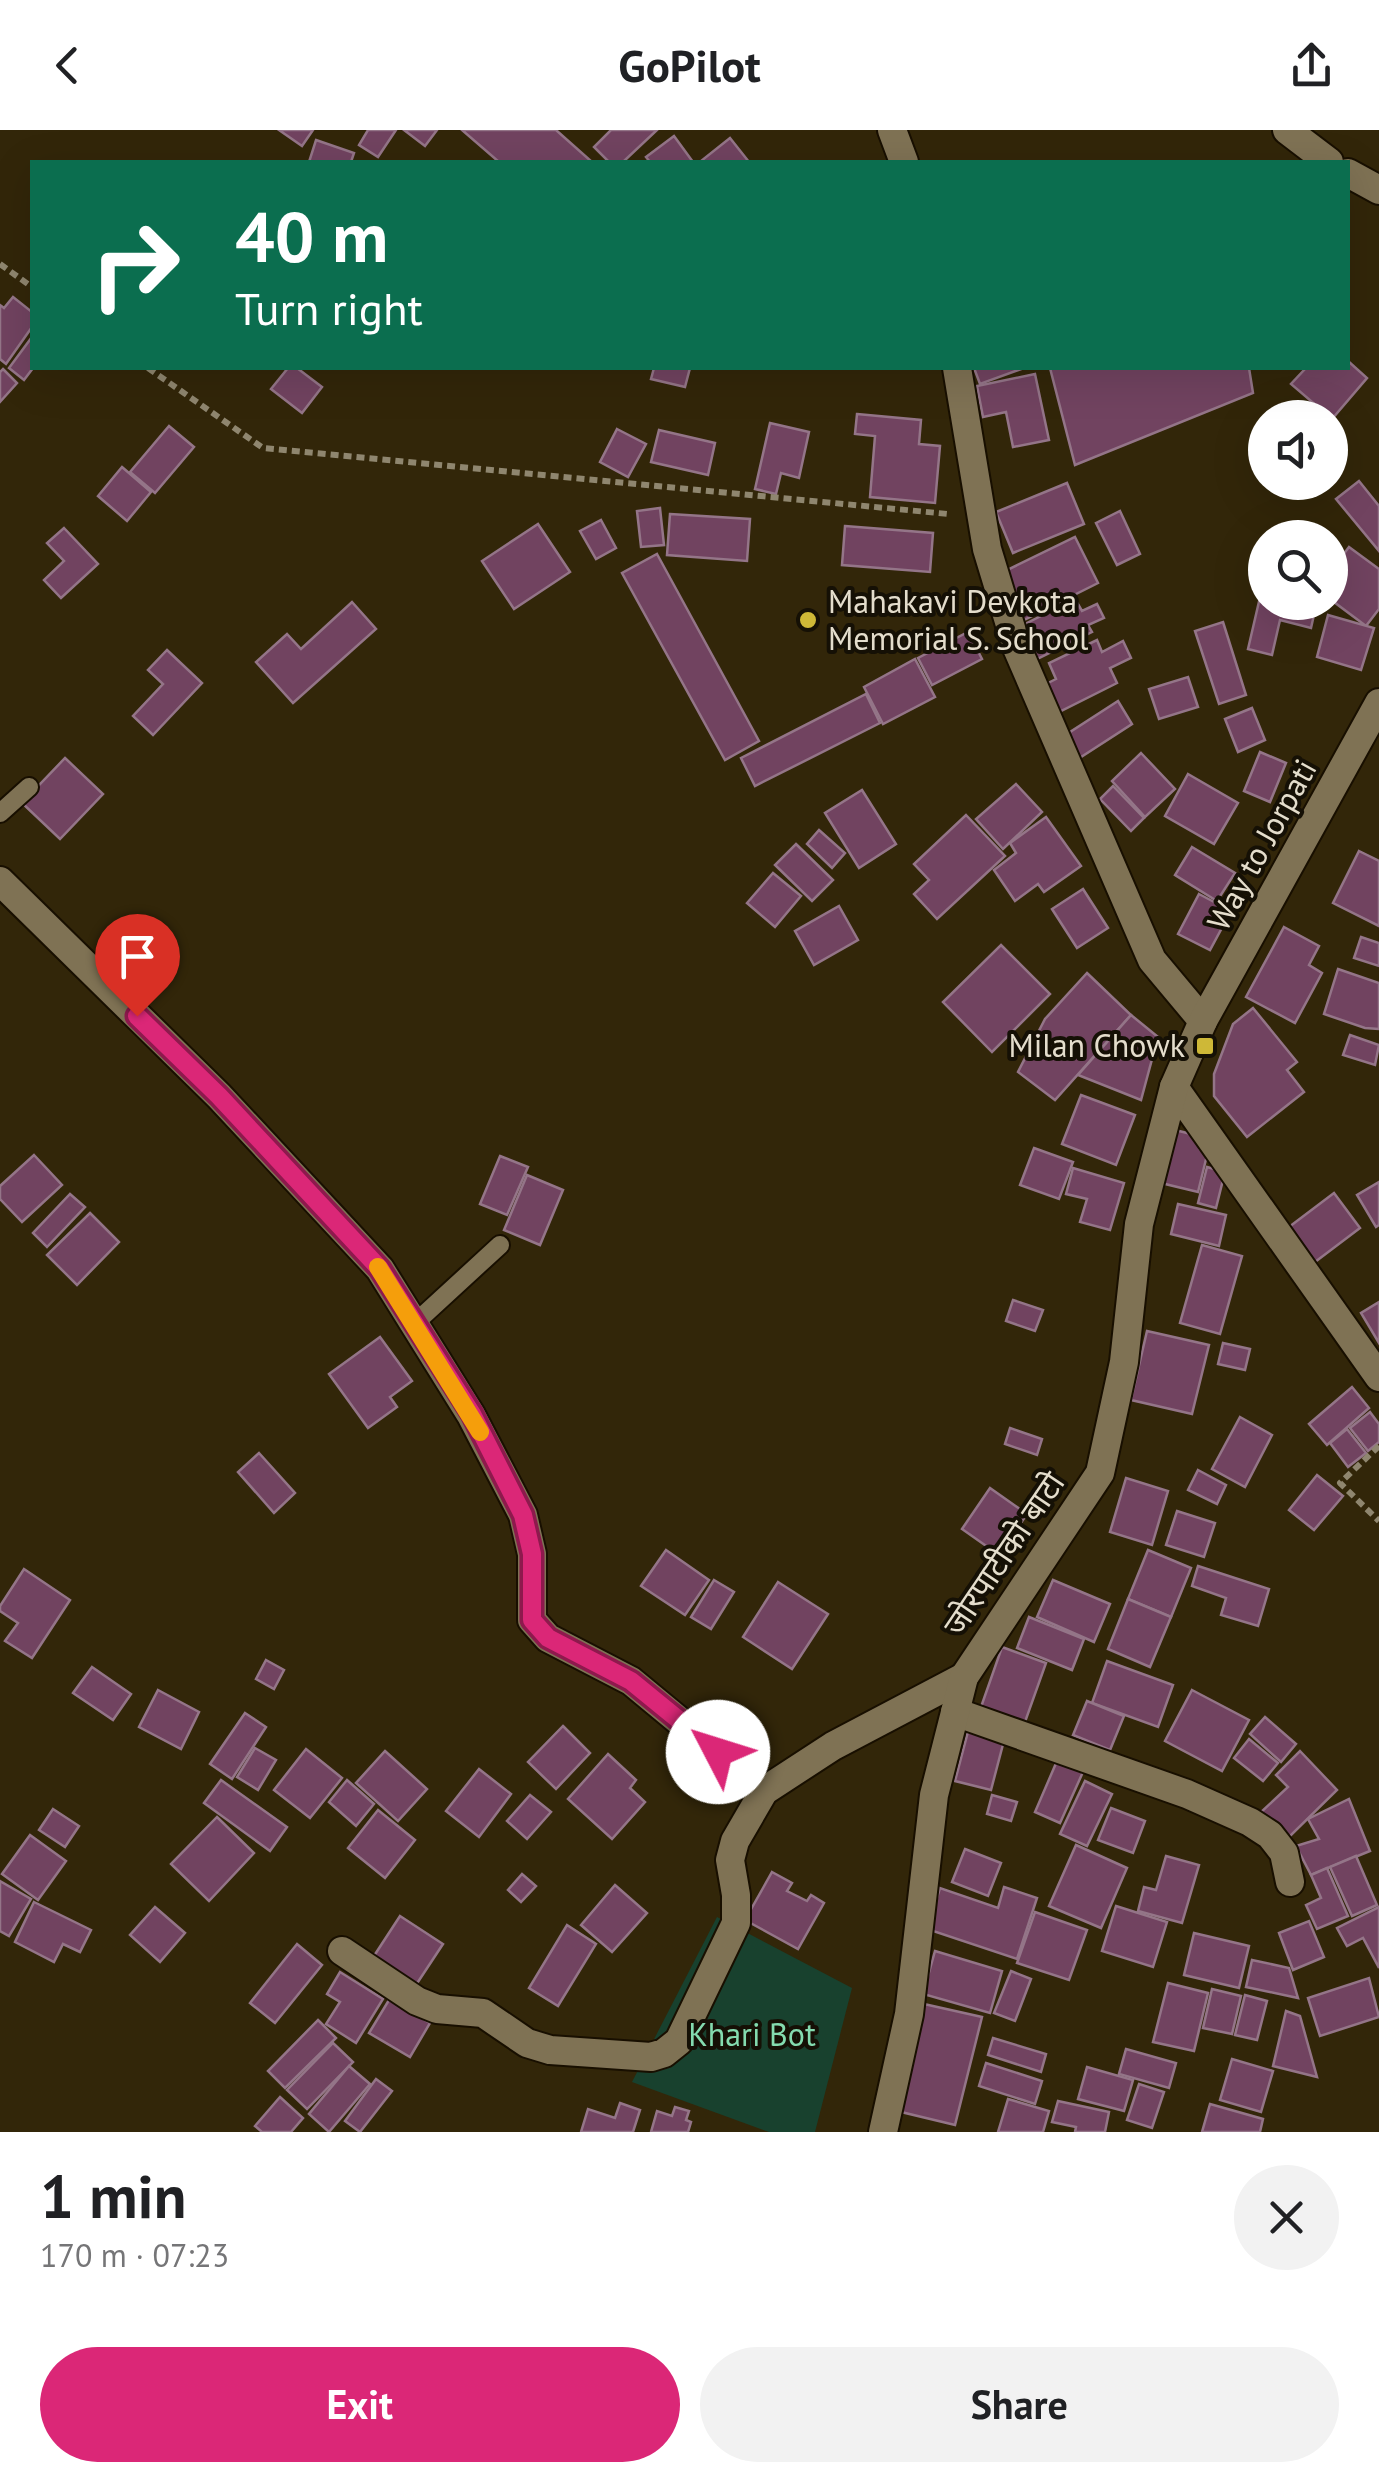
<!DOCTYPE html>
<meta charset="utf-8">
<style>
:root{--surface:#fff;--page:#f2f2f2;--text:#202124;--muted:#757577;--accent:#db2777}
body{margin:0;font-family:"PT Sans","Noto Sans Devanagari",sans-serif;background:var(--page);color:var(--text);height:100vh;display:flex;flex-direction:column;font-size:38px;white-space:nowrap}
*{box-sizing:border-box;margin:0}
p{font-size:32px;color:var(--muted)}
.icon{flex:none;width:55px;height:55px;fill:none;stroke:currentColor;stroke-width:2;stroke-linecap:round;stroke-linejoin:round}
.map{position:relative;height:2002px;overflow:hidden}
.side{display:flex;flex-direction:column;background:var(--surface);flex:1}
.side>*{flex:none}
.banner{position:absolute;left:30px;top:30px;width:1320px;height:210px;border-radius:0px;box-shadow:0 10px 40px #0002;background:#0b6e4f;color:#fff;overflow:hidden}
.buttons{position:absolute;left:1248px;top:270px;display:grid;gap:20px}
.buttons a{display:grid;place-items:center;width:100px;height:100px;border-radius:50%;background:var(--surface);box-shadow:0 10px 40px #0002;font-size:50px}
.pin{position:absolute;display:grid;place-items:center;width:85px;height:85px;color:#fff;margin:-102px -42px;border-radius:50% 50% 50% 0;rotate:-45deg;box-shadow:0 0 10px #0007}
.pin .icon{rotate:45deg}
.me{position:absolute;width:110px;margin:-55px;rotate:310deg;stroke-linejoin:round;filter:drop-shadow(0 0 8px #0008)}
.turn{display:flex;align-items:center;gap:35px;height:210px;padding:0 40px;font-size:45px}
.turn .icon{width:130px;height:130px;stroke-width:2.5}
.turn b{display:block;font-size:70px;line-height:85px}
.round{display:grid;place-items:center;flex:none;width:105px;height:105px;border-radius:52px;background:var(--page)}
.summary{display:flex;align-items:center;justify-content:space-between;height:170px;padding:0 40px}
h1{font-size:60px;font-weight:700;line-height:75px}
.action{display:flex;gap:20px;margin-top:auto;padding:20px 40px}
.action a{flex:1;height:115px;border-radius:60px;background:var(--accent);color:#fff;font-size:40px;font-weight:700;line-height:115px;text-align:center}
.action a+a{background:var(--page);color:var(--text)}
header{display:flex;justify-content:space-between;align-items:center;height:130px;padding:0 40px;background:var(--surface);font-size:45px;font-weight:700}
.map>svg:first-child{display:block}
.green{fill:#18412e}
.building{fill:#714360;stroke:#947588;stroke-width:2.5}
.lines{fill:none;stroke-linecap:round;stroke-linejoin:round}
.service-casing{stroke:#180f00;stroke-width:22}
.minor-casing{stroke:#180f00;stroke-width:32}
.tertiary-casing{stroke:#180f00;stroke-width:32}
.path{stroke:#8f866f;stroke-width:6;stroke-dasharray:8 5;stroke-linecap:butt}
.service{stroke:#7f7254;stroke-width:18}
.minor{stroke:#7f7254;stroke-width:28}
.tertiary{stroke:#7f7254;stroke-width:28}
.route-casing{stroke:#8e194d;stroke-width:25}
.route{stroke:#db2777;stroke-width:18}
.slow{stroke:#f59e0b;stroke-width:18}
.poi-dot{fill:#ceb837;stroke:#151005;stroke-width:4}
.labels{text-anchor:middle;stroke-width:8;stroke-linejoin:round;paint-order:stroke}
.poi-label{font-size:32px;fill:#e4ddcc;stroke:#151005;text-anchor:start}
.street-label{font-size:32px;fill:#e4ddcc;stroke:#151005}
.park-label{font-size:32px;fill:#84dbaf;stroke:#151005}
</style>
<header><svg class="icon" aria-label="back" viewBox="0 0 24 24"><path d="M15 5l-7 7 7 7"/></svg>GoPilot<svg class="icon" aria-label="share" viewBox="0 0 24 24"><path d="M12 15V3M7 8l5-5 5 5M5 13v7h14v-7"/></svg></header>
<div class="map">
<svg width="1379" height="2002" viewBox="0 0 1379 2002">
<rect width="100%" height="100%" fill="#322609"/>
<!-- green -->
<path class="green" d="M717,1787l135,71 -37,144h-46l-137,-50z"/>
<!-- building -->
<g class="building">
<path d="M279,0h34l-11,16z"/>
<path d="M368,0h28l-18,27 -19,-12z"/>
<path d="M404,0h33l-12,16z"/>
<path d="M462,0h94l36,32h-93z"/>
<path d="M611,0h46l-34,32h-14l-15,-15z"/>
<path d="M674,6l19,26h-43l-4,-5z"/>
<path d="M730,8l19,24h-47l-1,-1z"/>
<path d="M316,10l38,13 -3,9h-42z"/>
<path d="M13,167l19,15v15l-26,37 -6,-5v-54l4,3z"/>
<path d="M32,207l1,31 -9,12 -15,-12z"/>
<path d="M1348,231l19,17 -35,41 -41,-35 15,-16h42z"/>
<path d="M288,238h9l25,19 -20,26 -31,-24z"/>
<path d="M654,238h36l-5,19 -34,-8z"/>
<path d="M974,238h50l-44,16z"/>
<path d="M1050,238h199l4,25 -178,72z"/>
<path d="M3,239l14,14 -17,19v-30z"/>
<path d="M1035,244l14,66 -36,7 -7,-35 -23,5 -6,-31z"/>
<path d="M857,284l64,6 -2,24 21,2 -5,57 -65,-6 5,-61 -20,-2z"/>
<path d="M770,293l39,9 -10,46 -18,-5 -5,21 -21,-5z"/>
<path d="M169,296l25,21 -39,46 -25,-21z"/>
<path d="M617,299l29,15 -18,33 -28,-15z"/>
<path d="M659,300l56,13 -7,32 -57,-13z"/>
<path d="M122,337l29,25 -24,29 -29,-25z"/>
<path d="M1359,351l20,25v45l-43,-52z"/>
<path d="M1067,353l17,41 -71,29 -17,-41z"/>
<path d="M660,378l4,37 -23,2 -4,-36z"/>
<path d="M1120,381l20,43 -23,11 -21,-42z"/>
<path d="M670,384l80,5 -3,42 -80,-6z"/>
<path d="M601,390l15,28 -20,11 -16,-28z"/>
<path d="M538,394l32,48 -56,37 -32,-48z"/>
<path d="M845,396l88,7 -3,39 -88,-7z"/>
<path d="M64,398l34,36 -37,34 -17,-18 20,-19 -17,-18z"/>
<path d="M1075,407l23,46 -76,38 -23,-47z"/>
<path d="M1349,417l30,22v40l-13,17 -36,-27v-27z"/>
<path d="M657,424l102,187 -34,19 -103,-187z"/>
<path d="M1261,463l4,1v8l51,4 -5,22 -31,-8 -8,35 -24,-6z"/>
<path d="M1075,469l7,12 15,-7 7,14 -16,7 4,7 -57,28 -16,-33z"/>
<path d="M352,472l24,27 -83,74 -37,-41 31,-28 14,15z"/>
<path d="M1328,485l46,13 -13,42 -44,-13z"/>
<path d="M1223,492l23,73 -27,9 -24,-73z"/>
<path d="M968,502l14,27 -50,26 -14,-27z"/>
<path d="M1097,510l5,12 21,-11 8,17 -21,10 7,15 -60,30 -13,-28 12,-6 -7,-16z"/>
<path d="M167,520l35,33 -49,52 -20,-19 30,-32 -15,-14z"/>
<path d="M915,529l20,38 -52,27 -19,-37z"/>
<path d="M1188,547l10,30 -39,12 -10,-30z"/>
<path d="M866,564l14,29 -125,63 -14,-28z"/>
<path d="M1118,571l14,23 -54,35 -14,-23z"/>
<path d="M1252,578l13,32 -27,12 -13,-33z"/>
<path d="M1260,622l26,11 -16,39 -26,-11z"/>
<path d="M1141,623l34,36 -30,28 -33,-36z"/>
<path d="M65,628l38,36 -43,45 -38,-36z"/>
<path d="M1188,644l50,29 -24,41 -49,-28z"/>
<path d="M1016,654l26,28 -39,37 -27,-30z"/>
<path d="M1113,656l31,32 -13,13 -31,-32z"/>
<path d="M862,660l34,54 -37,24 -34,-55z"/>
<path d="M966,685l39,41 -68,63 -23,-25 15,-14 -15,-16z"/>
<path d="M1046,687l35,49 -37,26 -6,-8 -23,17 -21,-31 22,-17 -6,-10z"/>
<path d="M819,700l26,23 -13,15 -25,-24z"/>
<path d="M796,714l37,36 -21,21 -37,-36z"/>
<path d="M1192,717l43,26 -18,28 -42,-26z"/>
<path d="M1359,721l20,10v65l-46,-23z"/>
<path d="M773,743l28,23 -26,31 -28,-24z"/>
<path d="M1083,759l25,39 -31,20 -25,-39z"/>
<path d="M1199,764l32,17 -21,39 -32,-16z"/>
<path d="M839,776l19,34 -44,25 -19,-34z"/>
<path d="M1284,797l35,19 -10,19 13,8 -27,50 -49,-26z"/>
<path d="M1361,807l18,6v23l-25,-8z"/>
<path d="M1001,815l49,49 -58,58 -49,-50z"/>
<path d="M1338,839l41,14v46l-14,-1 -41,-14z"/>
<path d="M1087,843l44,42 -76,85 -37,-28 27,-53z"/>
<path d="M1253,878l44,54 -10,8 17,22 -57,45 -33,-41v-22l19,-50z"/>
<path d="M1131,885l27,22 -17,63 -63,-25z"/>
<path d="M1350,905l29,10 -4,20 -32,-10z"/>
<path d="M1081,965l54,20 -19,50 -54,-21z"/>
<path d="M1175,1000l28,7 -3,12 8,2 -10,41 -37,-9z"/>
<path d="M1034,1018l39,14 -14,37 -39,-14z"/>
<path d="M34,1025l28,30 -40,37 -22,-23v-13z"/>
<path d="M500,1026l28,11 -21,48 -27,-11z"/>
<path d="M1207,1037l18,5 -9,36 -18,-5z"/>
<path d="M1073,1038l51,15 -14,47 -30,-8 7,-23 -21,-5z"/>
<path d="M527,1045l36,15 -23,55 -36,-15z"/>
<path d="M1379,1052v43l-3,2 -19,-32z"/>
<path d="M1334,1063l26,35 -45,34 -26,-35z"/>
<path d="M70,1064l15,13 -38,40 -14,-14z"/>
<path d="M1178,1074l48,11 -7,31 -48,-12z"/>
<path d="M90,1083l29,29 -42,43 -30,-30z"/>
<path d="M1202,1115l40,11 -22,78 -40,-11z"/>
<path d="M1013,1170l30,10 -8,21 -29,-10z"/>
<path d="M1379,1172v41l-18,-30z"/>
<path d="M1147,1201l62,14 -17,69 -61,-14z"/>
<path d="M380,1207l32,44 -22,16 7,10 -29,21 -39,-54z"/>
<path d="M1223,1213l27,6 -5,21 -27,-6z"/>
<path d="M1352,1257l17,21 -42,37 -18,-21z"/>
<path d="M1370,1282l9,12v18l-11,9 -18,-23z"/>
<path d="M1240,1287l32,18 -27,52 -33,-18z"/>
<path d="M1010,1298l32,11 -5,16 -32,-11z"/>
<path d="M1347,1299l19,24 -18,14 -18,-24z"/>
<path d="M259,1323l36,40 -21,20 -36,-41z"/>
<path d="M1198,1340l28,15 -9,19 -29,-14z"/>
<path d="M1317,1345l26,21 -29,34 -25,-20z"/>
<path d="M1126,1348l42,13 -16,54 -42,-13z"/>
<path d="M990,1358l37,26 -28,41 -37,-26z"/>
<path d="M1177,1381l38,12 -11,34 -38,-12z"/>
<path d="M666,1420l43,30 -24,35 -44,-29z"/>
<path d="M1148,1420l43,18 -20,49 -43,-18z"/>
<path d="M1198,1436l71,23 -11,37 -37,-11 5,-17 -34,-12z"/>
<path d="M24,1439l46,31 -38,58 -27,-17 13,-18 -18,-12v-5z"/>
<path d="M714,1450l20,12 -23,37 -20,-12z"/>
<path d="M1053,1450l57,24 -16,38 -57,-25z"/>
<path d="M778,1452l50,32 -36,55 -49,-32z"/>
<path d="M1128,1469l43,18 -21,50 -42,-18z"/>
<path d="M1029,1487l55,22 -12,31 -55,-22z"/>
<path d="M1002,1517l44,16 -21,59 -44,-15z"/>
<path d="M266,1530l18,10 -10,19 -18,-10z"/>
<path d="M1107,1531l66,24 -15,42 -66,-24z"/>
<path d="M92,1537l39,27 -18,26 -40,-27z"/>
<path d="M158,1560l41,22 -18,37 -42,-22z"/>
<path d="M1192,1560l57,30 -27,51 -57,-30z"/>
<path d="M1087,1571l37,15 -14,34 -37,-15z"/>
<path d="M245,1583l21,14 -34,52 -22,-15z"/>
<path d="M1265,1587l31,27 -15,18 -31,-28z"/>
<path d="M970,1594l36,9 -15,57 -36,-9z"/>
<path d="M563,1596l27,27 -34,36 -28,-27z"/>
<path d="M1249,1609l29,24 -15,18 -29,-23z"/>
<path d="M255,1618l21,12 -18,30 -21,-13z"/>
<path d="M306,1619l36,29 -32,40 -36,-28z"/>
<path d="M385,1621l42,38 -29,32 -42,-38z"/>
<path d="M1300,1621l37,39 -51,50 -26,-27 28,-26 -12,-12z"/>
<path d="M608,1624l28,26 -6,8 15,14 -33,37 -44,-40z"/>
<path d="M1057,1631l26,11 -23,51 -25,-11z"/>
<path d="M479,1639l32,25 -32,43 -33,-26z"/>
<path d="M221,1650l66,47 -17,24 -66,-48z"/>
<path d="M347,1650l27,24 -18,22 -27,-24z"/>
<path d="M1085,1651l27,13 -25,52 -27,-12z"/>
<path d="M530,1665l21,17 -24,27 -20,-18z"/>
<path d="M992,1665l25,7 -6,19 -24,-7z"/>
<path d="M1349,1669l21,52 -59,24 -15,-29 23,-7 -11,-20z"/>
<path d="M1111,1678l34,13 -12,32 -35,-13z"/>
<path d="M53,1679l26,17 -14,21 -26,-17z"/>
<path d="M378,1680l37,30 -30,38 -37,-30z"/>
<path d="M217,1687l37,36 -45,48 -38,-37z"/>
<path d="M30,1705l36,26 -28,39 -36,-26z"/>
<path d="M1076,1715l51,23 -26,60 -52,-22z"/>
<path d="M965,1719l36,14 -13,33 -36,-14z"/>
<path d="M1166,1726l33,9 -17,58 -44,-12 6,-24 12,3z"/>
<path d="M1356,1726l21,49 -25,11 -22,-49z"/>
<path d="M1327,1738l21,48 -31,13 -11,-24 15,-7 -10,-23z"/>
<path d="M772,1742l20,11 -5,8 20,10 4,-6 13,8 -26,46 -53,-29z"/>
<path d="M522,1744l14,12 -15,16 -13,-12z"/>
<path d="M0,1751l31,18 -22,37 -9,-5z"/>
<path d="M615,1755l32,28 -35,39 -31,-27z"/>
<path d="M1004,1757l33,11 -20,61 -90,-30 13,-41 58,20z"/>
<path d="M34,1772l57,28 -11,22 -17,-8 -9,18 -39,-20z"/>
<path d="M1116,1776l51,16 -14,45 -51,-16z"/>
<path d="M155,1777l30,26 -25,29 -30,-27z"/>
<path d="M1379,1777v61l-16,-30 -16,8 -10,-18z"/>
<path d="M1035,1782l52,18 -18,50 -52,-17z"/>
<path d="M400,1786l43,28 -29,44 -42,-29z"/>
<path d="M1309,1791l15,36 -31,13 -14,-37z"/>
<path d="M567,1795l29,19 -38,62 -29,-18z"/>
<path d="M1194,1803l55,13 -10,42 -55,-13z"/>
<path d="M297,1814l25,21 -47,58 -25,-20z"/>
<path d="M935,1821l67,20 -12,42 -67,-19z"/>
<path d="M1252,1830l37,8 9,30 -52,-11z"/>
<path d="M1011,1841l20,8 -16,42 -21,-8z"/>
<path d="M340,1842l43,27 -27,44 -30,-19 14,-22 -13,-8z"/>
<path d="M1369,1848l10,39 -59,19 -12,-38z"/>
<path d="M1168,1853l40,10 -14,58 -41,-9z"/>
<path d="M1212,1859l29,7 -9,38 -29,-6z"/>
<path d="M1245,1865l22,6 -10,39 -22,-5z"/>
<path d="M389,1870l41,23 -20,34 -41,-24z"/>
<path d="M924,1874l58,13 -27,108 -58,-14z"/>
<path d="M1286,1881l14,5 17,61 -44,-11z"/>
<path d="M318,1890l18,18 -51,50 -17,-17z"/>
<path d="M993,1908l53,16 -5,18 -53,-17z"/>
<path d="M333,1913l20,19 -46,47 -20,-19z"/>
<path d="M1126,1919l50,14 -7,25 -50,-14z"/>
<path d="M1232,1929l41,12 -12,41 -41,-12z"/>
<path d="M986,1933l56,18 -7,23 -56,-18z"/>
<path d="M349,1936l21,18 -41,48 -20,-18z"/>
<path d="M1087,1937l46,13 -9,31 -46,-12z"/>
<path d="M376,1949l16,12 -32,41 -15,-11z"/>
<path d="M1139,1954l25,8 -12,36 -25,-8z"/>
<path d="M280,1967l23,21 -12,14h-29l-7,-6z"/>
<path d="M1008,1969l41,12 -6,21h-45z"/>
<path d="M1058,1971l51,11 -4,20h-30l1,-5 -24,-5z"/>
<path d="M620,1973l20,7 -7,22h-52l7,-23 27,9z"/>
<path d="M1210,1974l53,15 -3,13h-58z"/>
<path d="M675,1977l14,4 -3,9 5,2 -3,10h-37l6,-21 15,5z"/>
</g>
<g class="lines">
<!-- service casing -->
<g class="service-casing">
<g id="service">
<path d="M0,683l29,-26"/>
<path d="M414,1194l86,-79"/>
</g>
</g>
<!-- minor casing -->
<g class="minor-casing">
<g id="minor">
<path d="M1287,0l42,32"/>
<path d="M1348,43l31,17"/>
<path d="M0,751l219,215 161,173 91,146 52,100 9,39v66l16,18 83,43 133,110"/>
<path d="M1174,957l205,290"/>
<path d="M955,1582l232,82 63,28 20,13 14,18 6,29"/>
<path d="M342,1821l75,50 20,8 46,4 44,30 23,7 101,7 13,-4 15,-12 57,-118v-28l-6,-35 5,-19 29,-50 69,-45 131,-69"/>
</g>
</g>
<!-- tertiary casing -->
<g class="tertiary-casing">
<g id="tertiary">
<path d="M892,0l12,32"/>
<path d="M957,238l30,181 30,99 135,312 51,61"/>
<path d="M883,2002l26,-118 25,-219 30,-118 136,-204 24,-111 15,-138 35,-137 29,-66 176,-318"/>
</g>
</g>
<!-- path -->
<g class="path">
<path d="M0,134l32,23"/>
<path d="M148,238l115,80 685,66"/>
<path d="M1379,1316l-39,37 39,38"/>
</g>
<!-- service -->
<use href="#service" class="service"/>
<!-- minor -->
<use href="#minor" class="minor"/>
<!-- tertiary -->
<use href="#tertiary" class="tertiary"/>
</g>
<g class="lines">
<!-- route casing -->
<g class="route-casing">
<path id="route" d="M137,886l82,80 161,173 92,145 51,101 9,39v66l16,18 83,43 87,71"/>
</g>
<!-- route -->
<use href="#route" class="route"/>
<!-- slow -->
<path class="slow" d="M378,1137l102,165"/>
</g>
<!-- markers -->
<g class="poi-dot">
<circle cx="808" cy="490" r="10"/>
<rect x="1195" y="906" width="20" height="20" rx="5"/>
</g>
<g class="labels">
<!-- poi labels -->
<g class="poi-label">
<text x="828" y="483">Mahakavi Devkota<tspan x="828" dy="37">Memorial S. School</tspan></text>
<text x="1185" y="927" text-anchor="end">Milan Chowk</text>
</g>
<!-- street labels -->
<g class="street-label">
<text transform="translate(1262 715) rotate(-61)" y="11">Way to Jorpati</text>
<text transform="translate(1004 1424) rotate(-56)" y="11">जोरपाटीको बाटो</text>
</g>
<!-- park labels -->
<g class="park-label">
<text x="752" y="1916">Khari Bot</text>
</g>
</g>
</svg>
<div class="buttons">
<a><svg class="icon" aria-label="sound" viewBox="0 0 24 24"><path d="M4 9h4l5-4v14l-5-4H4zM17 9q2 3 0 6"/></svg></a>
<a><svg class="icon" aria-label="search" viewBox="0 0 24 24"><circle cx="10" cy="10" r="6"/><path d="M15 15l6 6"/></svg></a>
</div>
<div class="pin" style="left:137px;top:886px;background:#d93025"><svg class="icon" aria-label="arrive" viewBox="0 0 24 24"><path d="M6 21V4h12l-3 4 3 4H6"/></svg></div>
<svg class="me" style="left:718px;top:1622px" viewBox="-20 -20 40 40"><circle r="19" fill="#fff"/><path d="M0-13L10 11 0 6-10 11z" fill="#db2777"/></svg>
<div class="banner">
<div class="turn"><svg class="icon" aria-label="right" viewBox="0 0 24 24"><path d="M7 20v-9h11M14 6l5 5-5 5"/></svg><div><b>40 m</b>Turn right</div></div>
</div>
</div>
<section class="side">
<div class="summary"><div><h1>1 min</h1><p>170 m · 07:23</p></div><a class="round"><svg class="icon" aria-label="close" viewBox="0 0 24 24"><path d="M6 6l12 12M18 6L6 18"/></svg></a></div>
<div class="action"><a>Exit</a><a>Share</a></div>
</section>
